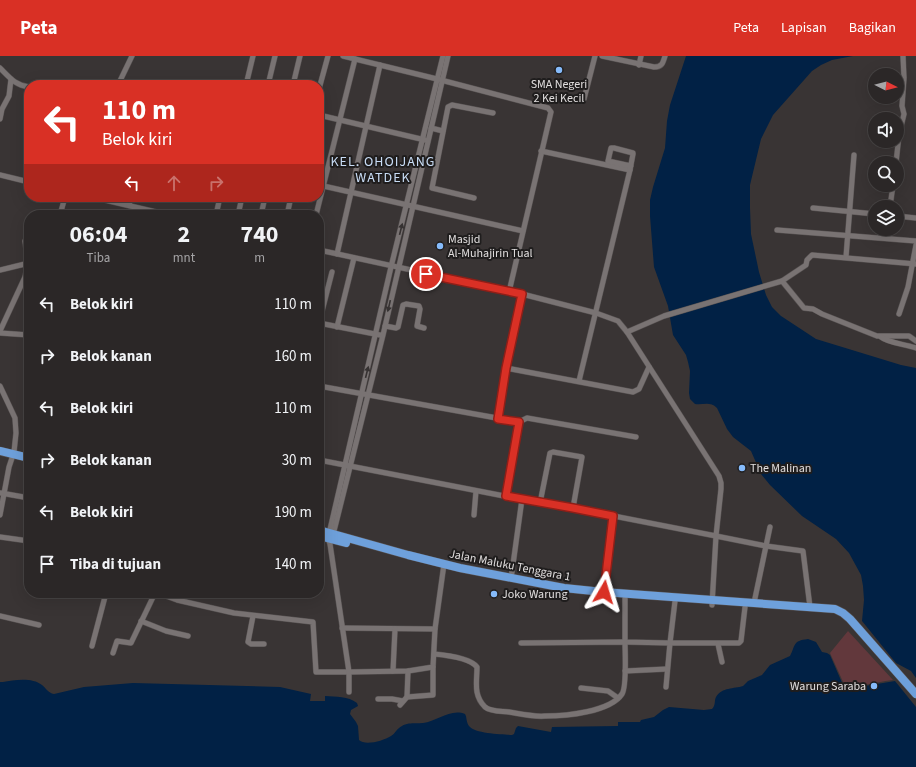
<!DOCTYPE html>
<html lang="id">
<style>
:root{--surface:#2b2727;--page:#373333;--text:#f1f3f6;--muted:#a6a5a7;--line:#474444;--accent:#d93025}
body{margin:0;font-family:"Source Sans 3",sans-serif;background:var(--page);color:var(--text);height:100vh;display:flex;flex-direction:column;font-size:15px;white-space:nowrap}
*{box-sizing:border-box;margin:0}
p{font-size:13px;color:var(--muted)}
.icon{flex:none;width:22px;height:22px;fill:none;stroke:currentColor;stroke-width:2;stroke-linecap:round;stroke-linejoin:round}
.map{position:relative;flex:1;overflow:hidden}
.side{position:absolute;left:24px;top:154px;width:300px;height:388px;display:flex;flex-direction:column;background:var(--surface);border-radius:16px;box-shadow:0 4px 16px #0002,0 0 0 1px var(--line)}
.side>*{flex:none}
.guide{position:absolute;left:24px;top:24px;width:300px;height:122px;border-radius:16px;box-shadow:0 4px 16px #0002,0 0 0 1px var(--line);background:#d93025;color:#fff;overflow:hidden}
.needle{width:26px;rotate:96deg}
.buttons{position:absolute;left:868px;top:12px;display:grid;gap:8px}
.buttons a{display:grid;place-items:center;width:36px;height:36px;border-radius:50%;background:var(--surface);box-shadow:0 4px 16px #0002,0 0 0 1px var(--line);font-size:20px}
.pin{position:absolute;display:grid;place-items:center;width:34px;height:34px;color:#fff;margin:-17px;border:2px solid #fff;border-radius:50%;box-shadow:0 1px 4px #0007}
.me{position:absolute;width:44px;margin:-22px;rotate:7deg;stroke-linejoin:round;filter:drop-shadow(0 0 3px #0008)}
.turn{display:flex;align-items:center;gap:14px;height:84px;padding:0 12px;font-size:18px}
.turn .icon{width:52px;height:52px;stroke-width:2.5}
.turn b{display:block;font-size:28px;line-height:34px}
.lanes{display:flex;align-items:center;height:38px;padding:0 12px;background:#0003;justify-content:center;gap:20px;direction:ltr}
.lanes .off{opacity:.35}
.eta{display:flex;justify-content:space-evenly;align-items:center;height:68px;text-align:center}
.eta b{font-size:24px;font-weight:700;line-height:28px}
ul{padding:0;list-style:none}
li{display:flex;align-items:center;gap:12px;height:52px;padding:0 12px}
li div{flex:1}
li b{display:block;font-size:15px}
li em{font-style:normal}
header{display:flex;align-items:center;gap:24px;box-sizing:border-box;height:56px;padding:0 20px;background:var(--accent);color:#fff}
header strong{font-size:19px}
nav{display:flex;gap:22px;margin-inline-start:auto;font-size:14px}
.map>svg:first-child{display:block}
.green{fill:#62383c}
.water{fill:#012145}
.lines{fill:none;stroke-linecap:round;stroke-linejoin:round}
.minor-casing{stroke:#575252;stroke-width:6}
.highway-casing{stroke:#575252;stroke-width:9}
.minor{stroke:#797373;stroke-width:5}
.highway{stroke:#6ea0db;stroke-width:8}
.oneway{fill:#363232}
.route-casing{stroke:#8d1f18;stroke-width:10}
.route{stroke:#d93025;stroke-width:7}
.poi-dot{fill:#86bbfb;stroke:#1f1d1d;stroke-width:1.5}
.labels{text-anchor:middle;stroke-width:4;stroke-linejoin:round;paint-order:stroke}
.poi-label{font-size:12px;fill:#e1dede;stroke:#1f1d1d;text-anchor:start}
.street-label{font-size:12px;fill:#e1dede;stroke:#1f1d1d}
.quarter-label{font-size:14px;letter-spacing:1px;fill:#c8dcf5;stroke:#1f1d1d}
</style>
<header>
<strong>Peta</strong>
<nav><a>Peta</a><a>Lapisan</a><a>Bagikan</a></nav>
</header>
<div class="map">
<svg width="916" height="711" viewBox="0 0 916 711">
<rect width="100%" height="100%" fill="#393434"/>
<!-- green -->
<path class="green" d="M848,575l45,49c-10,1 -20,4 -30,5 -8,0 -10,-5 -19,-1l-14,-31z"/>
<!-- water -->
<g class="water">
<path d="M686,0h167l-21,4 -11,5 -9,6 -39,44 -12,24 -11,46v23l1,26 8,38 7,23 6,12 9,9 35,23 85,26 15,3v310l-5,-7 -15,-8 -34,-42 2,-21 -1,-14 -2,-11 -12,-22 -13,-14 -34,-23 -32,-31 -9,-11 -10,-23 -18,-14 -6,-8 -10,-21c-7,-7 -13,-3 -22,-4l-5,-5 -1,-6 1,-22 -2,-9 -2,-7 -13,-20 -5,-29 -14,-39 -4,-51v-16l3,-13 12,-39 2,-27 3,-16z"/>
<path d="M808,583l8,3 6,10 5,1 3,2 13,30 7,-2 15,3 30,-5 21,26v60h-916v-85h3c11,-2 29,-5 39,3 4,3 6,8 12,9l30,-7 49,-4 147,4 31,7 -1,7h15v-5c11,1 23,0 32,7l1,3 -7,4 -1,4 6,8 2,4 1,14c6,6 24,1 32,-4 4,-2 6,-8 11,-10 6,-4 15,-2 21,-3 14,-2 28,-15 42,-9 2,3 1,8 4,12 6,8 33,8 43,9l2,-1 2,-6 2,-2 33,6 1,-5 66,-1v-4h22l1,-2 13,-3 9,-7 6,-3 35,3 8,-1c4,-4 2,-8 4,-12 6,-10 18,-8 27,-11l5,-5 14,-6 8,-10 20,-9c6,-11 2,-15 18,-17z"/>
</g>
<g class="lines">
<!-- minor casing -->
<g class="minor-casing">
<g id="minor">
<path d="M343,0l94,23 111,29 3,4 -42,180"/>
<path d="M602,0l52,11c8,0 9,-4 11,-11"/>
<path d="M639,9l2,-9"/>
<path d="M0,12c10,10 15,17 29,19"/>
<path d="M118,29l14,-29"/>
<path d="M246,29l7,-29"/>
<path d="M268,29l7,-29"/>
<path d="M293,29l7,-29"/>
<path d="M319,33l9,-33"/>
<path d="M584,43l11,-43"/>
<path d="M319,59l106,25"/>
<path d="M0,63l2,-10 7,-13 2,-17"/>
<path d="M431,72l12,3"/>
<path d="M541,95l89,19 -51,211"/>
<path d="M896,107l3,-28 5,-21 -2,-8 2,-28 -1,-22"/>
<path d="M630,114l3,-16v-1l-19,-5h-3l-3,13 23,5"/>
<path d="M0,119l29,7"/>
<path d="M319,129l204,46"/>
<path d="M92,141l77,18"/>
<path d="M474,142l-42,-10 16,-81 4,-2 41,8"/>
<path d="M129,149l2,-8"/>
<path d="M890,151l3,-22"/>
<path d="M813,152l62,6"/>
<path d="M60,159l5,-18"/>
<path d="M216,159l4,-18"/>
<path d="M238,159l4,-18"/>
<path d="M261,159l4,-18"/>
<path d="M287,159l4,-18"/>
<path d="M316,159l39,-156"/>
<path d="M897,160l19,2"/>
<path d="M777,174l139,11"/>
<path d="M319,194l203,44 74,19 22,8 9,11 92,144 2,7v6l-5,47 -143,-28 -33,-5 -221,-43"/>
<path d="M337,198l43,-189"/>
<path d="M846,201l8,-102"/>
<path d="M319,205l3,-10"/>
<path d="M0,214l29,-7"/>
<path d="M332,216l-13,51 61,12"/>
<path d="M782,225l24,-16 1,-5 5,-5 104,9"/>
<path d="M899,258l9,-27 8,-42"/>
<path d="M385,270l11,2 2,-1 5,-22 3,-1 13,2 1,3 -3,17 7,2"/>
<path d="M337,271l17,-69"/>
<path d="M0,275l25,-54 3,-14 -3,-22"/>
<path d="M627,276l37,-16 118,-35 22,27 9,1 9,5 55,22h32l7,5"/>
<path d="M0,277l29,2"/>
<path d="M881,281c7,6 24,7 35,11"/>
<path d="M506,312l127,24 6,-3 10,-22"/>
<path d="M0,330l15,32 1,15 -2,19 -5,15 -9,48"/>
<path d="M319,330l200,36 -14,74"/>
<path d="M498,363l8,-51 16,-74"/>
<path d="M519,366l8,-4 109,19"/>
<path d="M1,437l28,5"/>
<path d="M540,447l10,-50 3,-1 29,5 -9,51"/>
<path d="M474,459l2,-24"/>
<path d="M333,479l50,-200 65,-279"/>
<path d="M0,481l29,4"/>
<path d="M511,523l11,-80"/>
<path d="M603,536l10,-75"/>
<path d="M138,537l15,3"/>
<path d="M158,537l19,7 57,13 79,9 3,50h33l-19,-128 -2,-6 63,-271 52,-211"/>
<path d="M625,542v44l45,1 -4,44"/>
<path d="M675,545l-5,42h69l2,-2 4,-34"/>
<path d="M754,547l16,-76"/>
<path d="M712,549l4,-69 50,10 37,5 7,56"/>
<path d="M0,560l39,9"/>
<path d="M253,560l-5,26 3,2h13"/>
<path d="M141,565l25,10 22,5"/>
<path d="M342,572l93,1"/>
<path d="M718,588l4,18"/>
<path d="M92,590l14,-53"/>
<path d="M113,597l4,-12 14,2 24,-50"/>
<path d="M434,598c11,1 36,4 43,13 0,15 -4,28 8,40 6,5 17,4 24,5 12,2 24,5 36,4 21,0 65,-4 77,-22 5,-7 3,-42 3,-52l-104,1"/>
<path d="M393,615l2,-42"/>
<path d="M625,615l42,-2"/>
<path d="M581,632l27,3 10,7"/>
<path d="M349,636v-20l59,-1 25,-4 2,-38 9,-65"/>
<path d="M407,641l26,-2v-28"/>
<path d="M378,643h14l11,2"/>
<path d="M400,649l7,-8 1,-26"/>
</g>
</g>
<!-- highway casing -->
<g class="highway-casing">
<g id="highway">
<path d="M0,395l29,7"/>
<path d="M319,474l89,25 52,13 104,20 39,4 232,17 8,4 7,6 66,75"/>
<path d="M319,480l27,7"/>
</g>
</g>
<!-- minor -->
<use href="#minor" class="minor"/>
<!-- highway -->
<use href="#highway" class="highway"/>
</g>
<!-- one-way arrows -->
<defs><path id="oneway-solid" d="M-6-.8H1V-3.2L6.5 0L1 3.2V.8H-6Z"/></defs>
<g class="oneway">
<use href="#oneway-solid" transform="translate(401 173) rotate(-76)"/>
<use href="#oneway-solid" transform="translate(389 250) rotate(103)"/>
<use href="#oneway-solid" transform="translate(367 316) rotate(-76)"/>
</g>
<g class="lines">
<!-- route casing -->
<g class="route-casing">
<path id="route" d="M426,218l96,20 -16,74 -8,51 21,3 -13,74 67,12 40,8 -9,76"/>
</g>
<!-- route -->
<use href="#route" class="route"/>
</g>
<!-- markers -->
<g class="poi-dot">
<circle cx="559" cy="14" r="4"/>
<circle cx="440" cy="190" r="4"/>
<circle cx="742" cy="412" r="4"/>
<circle cx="494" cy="538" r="4"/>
<circle cx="874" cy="630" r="4"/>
</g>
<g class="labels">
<!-- poi labels -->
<g class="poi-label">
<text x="559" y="32" text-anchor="middle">SMA Negeri<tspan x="559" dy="14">2 Kei Kecil</tspan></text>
<text x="448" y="187">Masjid<tspan x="448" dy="14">Al-Muhajirin Tual</tspan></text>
<text x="750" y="416">The Malinan</text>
<text x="502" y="542">Joko Warung</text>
<text x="866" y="634" text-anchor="end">Warung Saraba</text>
</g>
<!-- street labels -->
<g class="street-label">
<text transform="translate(510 509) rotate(11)" y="4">Jalan Maluku Tenggara 1</text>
</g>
<!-- quarter labels -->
<g class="quarter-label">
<text x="383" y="110">KEL. OHOIJANG<tspan x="383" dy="16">WATDEK</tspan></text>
</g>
</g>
</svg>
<div class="buttons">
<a><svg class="needle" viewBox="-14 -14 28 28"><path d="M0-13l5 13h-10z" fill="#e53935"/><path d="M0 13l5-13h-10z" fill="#a6a5a7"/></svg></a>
<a><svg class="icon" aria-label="sound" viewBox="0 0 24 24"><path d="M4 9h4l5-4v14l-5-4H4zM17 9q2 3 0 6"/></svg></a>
<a><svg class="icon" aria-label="search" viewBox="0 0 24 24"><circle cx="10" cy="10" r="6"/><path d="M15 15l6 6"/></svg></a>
<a><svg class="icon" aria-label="layers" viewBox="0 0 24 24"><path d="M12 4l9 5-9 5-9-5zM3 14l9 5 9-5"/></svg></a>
</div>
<div class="pin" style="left:426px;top:218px;background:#d93025"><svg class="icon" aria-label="arrive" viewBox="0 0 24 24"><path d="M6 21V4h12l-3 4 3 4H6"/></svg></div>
<svg class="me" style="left:604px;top:536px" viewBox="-20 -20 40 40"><path d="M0-17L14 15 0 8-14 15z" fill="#d93025" stroke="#fff" stroke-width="4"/></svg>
<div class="guide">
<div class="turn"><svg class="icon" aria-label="left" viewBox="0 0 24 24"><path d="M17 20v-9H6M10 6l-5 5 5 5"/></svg><div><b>110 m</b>Belok kiri</div></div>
<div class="lanes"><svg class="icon" aria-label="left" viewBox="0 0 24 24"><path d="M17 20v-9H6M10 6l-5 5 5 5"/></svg><svg class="icon off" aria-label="ahead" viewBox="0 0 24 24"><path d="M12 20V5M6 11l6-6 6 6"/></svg><svg class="icon off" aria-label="right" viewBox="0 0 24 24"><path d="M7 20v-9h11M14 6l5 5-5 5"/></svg></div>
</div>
<section class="side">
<div class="eta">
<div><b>06:04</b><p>Tiba</p></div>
<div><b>2</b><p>mnt</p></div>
<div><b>740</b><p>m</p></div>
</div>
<ul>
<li><svg class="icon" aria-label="left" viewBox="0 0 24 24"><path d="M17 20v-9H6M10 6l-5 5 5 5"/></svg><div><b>Belok kiri</b></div><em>110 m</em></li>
<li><svg class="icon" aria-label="right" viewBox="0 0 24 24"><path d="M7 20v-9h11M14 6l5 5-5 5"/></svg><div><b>Belok kanan</b></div><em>160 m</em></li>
<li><svg class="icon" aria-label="left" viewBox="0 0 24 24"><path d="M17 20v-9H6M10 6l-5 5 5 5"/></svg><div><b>Belok kiri</b></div><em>110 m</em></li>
<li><svg class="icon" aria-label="right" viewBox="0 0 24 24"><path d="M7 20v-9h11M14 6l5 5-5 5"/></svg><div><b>Belok kanan</b></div><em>30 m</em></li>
<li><svg class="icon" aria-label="left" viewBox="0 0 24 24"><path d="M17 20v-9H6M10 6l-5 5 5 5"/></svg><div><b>Belok kiri</b></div><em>190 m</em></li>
<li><svg class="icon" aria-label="arrive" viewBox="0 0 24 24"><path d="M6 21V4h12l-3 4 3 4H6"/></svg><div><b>Tiba di tujuan</b></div><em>140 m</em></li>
</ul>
</section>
</div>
